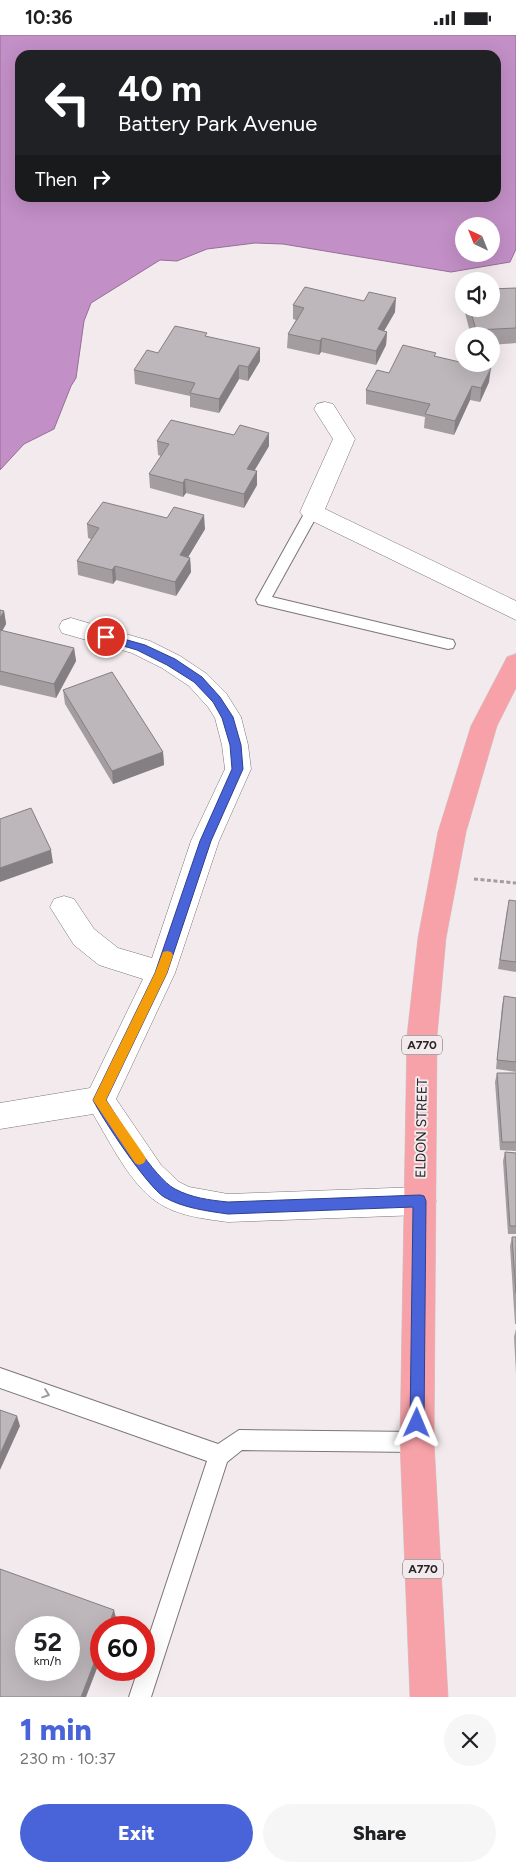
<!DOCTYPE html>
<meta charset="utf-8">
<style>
:root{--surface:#fff;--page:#f6f6f6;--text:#202124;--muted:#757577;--accent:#4964d8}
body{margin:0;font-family:Figtree,sans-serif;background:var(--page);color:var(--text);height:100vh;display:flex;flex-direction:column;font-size:19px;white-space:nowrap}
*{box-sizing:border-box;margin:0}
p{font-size:16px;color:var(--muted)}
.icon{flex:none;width:28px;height:28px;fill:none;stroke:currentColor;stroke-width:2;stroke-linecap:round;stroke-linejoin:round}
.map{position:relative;height:1662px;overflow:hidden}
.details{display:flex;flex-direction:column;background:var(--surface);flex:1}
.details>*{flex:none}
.top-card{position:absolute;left:15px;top:15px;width:486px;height:152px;border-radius:15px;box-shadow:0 5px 20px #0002;background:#202124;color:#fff;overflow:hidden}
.needle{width:32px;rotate:317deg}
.controls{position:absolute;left:455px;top:182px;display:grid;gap:10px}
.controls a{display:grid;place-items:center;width:45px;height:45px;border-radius:50%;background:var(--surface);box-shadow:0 5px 20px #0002;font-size:25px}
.speed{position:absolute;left:15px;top:1581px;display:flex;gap:10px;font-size:25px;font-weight:700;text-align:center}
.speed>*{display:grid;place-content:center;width:65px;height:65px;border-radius:50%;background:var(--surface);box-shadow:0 5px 20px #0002;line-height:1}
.speed small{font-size:12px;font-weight:400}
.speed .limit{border:8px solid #d22;background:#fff;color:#111}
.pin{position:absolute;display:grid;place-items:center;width:42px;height:42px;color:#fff;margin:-21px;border:2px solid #fff;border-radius:50%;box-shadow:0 1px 5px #0007}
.me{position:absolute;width:55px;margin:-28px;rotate:1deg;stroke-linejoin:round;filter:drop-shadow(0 0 4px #0008)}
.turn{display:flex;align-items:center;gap:18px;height:105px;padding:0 20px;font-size:22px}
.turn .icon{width:65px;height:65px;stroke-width:2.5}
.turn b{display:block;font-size:35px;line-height:42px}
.then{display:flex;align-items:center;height:48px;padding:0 20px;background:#0003;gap:10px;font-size:19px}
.round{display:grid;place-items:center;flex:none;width:52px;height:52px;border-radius:26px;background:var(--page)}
.overview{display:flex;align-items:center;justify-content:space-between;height:85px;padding:0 20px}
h1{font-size:30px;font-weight:800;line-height:38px;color:var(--accent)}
.action{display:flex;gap:10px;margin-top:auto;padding:10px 20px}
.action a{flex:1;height:58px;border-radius:30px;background:var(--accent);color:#fff;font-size:20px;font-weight:800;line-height:58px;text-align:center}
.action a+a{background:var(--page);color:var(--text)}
.status{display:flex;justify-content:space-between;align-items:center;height:35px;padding:0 25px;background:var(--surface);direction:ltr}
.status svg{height:14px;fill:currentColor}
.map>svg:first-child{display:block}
.water{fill:#c28fc6;stroke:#946f96;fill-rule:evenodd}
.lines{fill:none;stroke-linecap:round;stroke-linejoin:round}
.service-casing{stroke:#7c7577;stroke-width:2}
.minor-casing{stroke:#7c7577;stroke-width:1}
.primary-casing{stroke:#cbcacb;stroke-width:1}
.path{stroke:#a39d9e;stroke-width:3;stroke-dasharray:4 2.5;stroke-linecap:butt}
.service{fill:#fff;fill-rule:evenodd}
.minor{fill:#fff;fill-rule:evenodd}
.primary{fill:#f7a1a8;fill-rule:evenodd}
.wall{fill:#a39da0}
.shaded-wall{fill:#847f82}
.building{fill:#bdb6ba;stroke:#847f82;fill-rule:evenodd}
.oneway{stroke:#9e9c9d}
.route{fill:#4964d8;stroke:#2f418c}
.slow{fill:#f59e0b}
.labels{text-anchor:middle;stroke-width:4;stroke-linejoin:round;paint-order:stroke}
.shield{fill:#f2eaec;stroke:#645f61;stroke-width:1}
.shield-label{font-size:12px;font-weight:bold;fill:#272425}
.street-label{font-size:14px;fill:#272425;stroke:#f2eaec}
</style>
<div class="status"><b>10:36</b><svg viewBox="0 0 49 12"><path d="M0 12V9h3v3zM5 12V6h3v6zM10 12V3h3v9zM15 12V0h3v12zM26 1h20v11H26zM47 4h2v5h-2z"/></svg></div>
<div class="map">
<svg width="516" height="1662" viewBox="0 0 516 1662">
<rect width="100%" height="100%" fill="#f2eaec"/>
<!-- water -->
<path class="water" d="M0,0h516v214l-6,13 -59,10 -168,-28 -28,-1 -48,6 -30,12 -17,-1 -69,43 -7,18 -8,57 -5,8 -17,43 -30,15 -24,26zM20,20h476v142h-476zM464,191h27v28h-27z"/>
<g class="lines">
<!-- service casing -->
<g class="service-casing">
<g id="service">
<path d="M312,472l5,2 2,3 -47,85 176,42 5,1 2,4 -2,4 -5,1 -190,-45 -2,-4 49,-88 2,-3z"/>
<path d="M0,1333l218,76 21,-14 178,2 7,3 3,7 -3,7 -7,3 -175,-2 -15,12 -76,235h-22l9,-27h6v-19l63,-190 -207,-73z"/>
</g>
</g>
<!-- minor casing -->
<g class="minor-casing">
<g id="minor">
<path d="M325,367l8,2 22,35 -30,70 191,92v19l-212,-103 -4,-5 33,-73 -19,-30 3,-5z"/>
<path d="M71,583l79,23 30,15 27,18 19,19 15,24 7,28 3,24 -32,72 -44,132 -59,126 45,66 18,17 10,5 39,7 192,-7 11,4 5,10 -5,10 -11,4 -192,7c-23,-3 -51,-6 -71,-20 -27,-18 -47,-60 -64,-88l-93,15v-26l90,-15 53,-109 -44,-14 -25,-20 -24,-38 4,-8 10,-3 10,3 20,30 24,19 34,10 39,-117 34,-72 -3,-24 -7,-27 -7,-11 -19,-21 -27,-18 -30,-15 -70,-20 -3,-6 3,-6z"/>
</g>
</g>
<!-- primary casing -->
<g class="primary-casing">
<path id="primary" d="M516,619v34l-19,38 -31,106 -20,106 -9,98 -3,406 14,255h-38l-10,-255 7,-406 11,-98 20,-106 33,-106 36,-69z"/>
</g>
<!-- path -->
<path class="path" d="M474,844l42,4"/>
<!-- service -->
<use href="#service" class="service"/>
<!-- minor -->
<use href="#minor" class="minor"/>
<!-- primary -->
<use href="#primary" class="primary"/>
</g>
<!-- wall -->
<g class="wall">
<path d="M516,253v55l-25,2v-9h-20l-7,-27h27z"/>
<path d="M293,270l102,7 -11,19 3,1 -1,13 -10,20 -55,-13 -2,3 -32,-7 1,-14 8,-14 -3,-1z"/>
<path d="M207,301l53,25 -12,20 -9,-2 -20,34 -29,-6v-11l-55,-12 -1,-14 24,-17z"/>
<path d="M435,321l54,26 -9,20 -10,-2 -16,35 -30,-7 1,-11 -59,-13v-14z"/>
<path d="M157,406l112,5 -15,25h3v14l-13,23 -58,-15 -3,4 -33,-9 -1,-14 12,-18 -3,-1z"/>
<path d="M87,489l118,5 -17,28 2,1 1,14 -15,24 -60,-16 -3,4 -35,-9 -1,-14 14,-22 -3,-1z"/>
<path d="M0,575l4,1 2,13 -4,7 72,17 2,13 -20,37 -56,-13z"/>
<path d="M63,655l100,62 1,13 -51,19 -48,-80z"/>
<path d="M516,866v71l-18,-3 9,-59z"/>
<path d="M504,961l12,2v74l-20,-3 6,-63z"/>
<path d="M497,1038h19v78l-16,-1 -5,-68z"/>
<path d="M505,1117l11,1v81h-8l-5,-73z"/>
<path d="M512,1202h4v87h-1l-5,-78z"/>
<path d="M516,1294v44l-2,-36z"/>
</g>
<!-- shaded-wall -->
<g class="shaded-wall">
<path d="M396,263l-1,14 -18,31 1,-14z"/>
<path d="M387,297l-1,13 -10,20v-14z"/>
<path d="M322,303l-1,14 -2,3 1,-14z"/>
<path d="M260,313v13l-12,20v-14z"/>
<path d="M239,330v14l-20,34v-14z"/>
<path d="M491,333l-2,14 -9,20 1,-14z"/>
<path d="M472,351l-2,14 -16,35 1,-14z"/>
<path d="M269,398v13l-22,37v-14z"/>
<path d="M257,436v14l-13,23v-14z"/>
<path d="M185,444l1,14 -3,4v-14z"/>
<path d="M204,480l1,14 -24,40 -1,-14z"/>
<path d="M190,523l1,14 -15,24 -1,-14z"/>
<path d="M115,531l1,14 -3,4 -1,-14z"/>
<path d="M4,576l2,13 -6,11v-17z"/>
<path d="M74,613l2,13 -20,37 -2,-14z"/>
<path d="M163,717l1,13 -51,19 -1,-13z"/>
<path d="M51,815l2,13 -53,19v-14z"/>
<path d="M17,1381l3,10 -20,44v-16z"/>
<path d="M114,1575l2,8 -3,9h-5z"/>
<path d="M101,1610v13l-15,39h-5z"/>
</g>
<!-- building -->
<g class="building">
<path d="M305,252l59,14 5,-9 27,6 -18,31 9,3 -11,19 -54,-13 -2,3 -32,-7 16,-26 -11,-3z"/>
<path d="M516,253v40l-40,2 -6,-21h21v-20z"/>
<path d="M175,291l32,7 -2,3 55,12 -12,19 -9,-2 -20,34 -29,-6 5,-10 -61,-13 13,-20 11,3z"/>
<path d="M403,310l33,8 -2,3 30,7v1h5l22,4 -10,20 -9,-2 -17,35 -30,-7 5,-10 -64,-14 11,-20 12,3z"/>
<path d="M171,385l63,15 6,-10 29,8 -22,36 10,2 -13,23 -59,-15 -2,4 -34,-9 20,-30 -12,-3z"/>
<path d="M103,467l64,16 7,-11 30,8 -24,40 10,3 -15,24 -60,-16 -3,4 -35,-9 22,-33 -12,-4z"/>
<path d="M0,575l4,1 -4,7z"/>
<path d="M0,595l74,18 -20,36 -54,-13z"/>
<path d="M112,637l51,80 -51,19 -49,-81z"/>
<path d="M31,773l20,42 -51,18v-49z"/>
<path d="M509,865l7,1v61l-16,-2z"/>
<path d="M504,961l12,2v64l-19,-2z"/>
<path d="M497,1038h19v69h-14z"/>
<path d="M505,1117l11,1v73h-6z"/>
<path d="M512,1202h4v56z"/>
<path d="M0,1375l17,6 -17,38z"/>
<path d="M0,1534l114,41 -6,17h-7v18l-20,52h-81zM26,1592h43v43h-43z"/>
</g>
<!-- one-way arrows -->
<defs><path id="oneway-chevron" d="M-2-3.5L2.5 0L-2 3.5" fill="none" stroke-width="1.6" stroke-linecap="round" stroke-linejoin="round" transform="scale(1.25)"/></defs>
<use class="oneway" href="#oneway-chevron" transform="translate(46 1359) rotate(19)"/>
<!-- route -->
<path class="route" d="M106,599l39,11 30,14 27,18 18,20 13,20 8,28 2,24 -32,72 -44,132 -61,127c14,21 48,78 69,89 17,9 34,11 53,13l192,-7 4,1 2,5 -2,222 -2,5 -5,2 -5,-2 -2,-5 3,-216 -185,7c-21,-3 -45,-6 -64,-17 -17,-11 -61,-77 -71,-97l62,-127 45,-132 32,-72 -2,-24 -8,-27 -9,-16 -19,-20 -27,-17 -30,-15 -34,-10 -2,-3z"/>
<!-- slow -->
<path class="slow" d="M167,916l4,1 2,3 -6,18 -61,127 38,55 2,4 -2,4 -5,2 -4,-2 -42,-63 62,-127 8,-21z"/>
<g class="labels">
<!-- shield labels -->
<g class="shield">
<rect x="402" y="1000.5" width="40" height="19" rx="4"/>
<rect x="403" y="1524.5" width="40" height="19" rx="4"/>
</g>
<g class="shield-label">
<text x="422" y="1014">A770</text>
<text x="423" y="1538">A770</text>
</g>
<!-- street labels -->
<g class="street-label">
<text transform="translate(421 1093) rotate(-89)" y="5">ELDON STREET</text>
</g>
</g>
</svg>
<div class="controls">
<a><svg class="needle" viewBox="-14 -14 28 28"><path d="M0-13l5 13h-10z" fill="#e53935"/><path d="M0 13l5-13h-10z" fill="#757577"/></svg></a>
<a><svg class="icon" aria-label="sound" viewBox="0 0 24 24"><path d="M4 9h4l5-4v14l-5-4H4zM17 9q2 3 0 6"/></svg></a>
<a><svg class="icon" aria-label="search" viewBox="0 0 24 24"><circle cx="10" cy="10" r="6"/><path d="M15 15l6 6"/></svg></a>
</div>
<div class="speed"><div>52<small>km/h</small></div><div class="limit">60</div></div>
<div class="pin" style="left:106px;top:602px;background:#d93025"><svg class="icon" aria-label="arrive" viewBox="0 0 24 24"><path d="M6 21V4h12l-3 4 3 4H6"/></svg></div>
<svg class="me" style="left:417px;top:1388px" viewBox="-20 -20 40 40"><path d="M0-17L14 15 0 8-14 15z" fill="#4964d8" stroke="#fff" stroke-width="4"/></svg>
<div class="top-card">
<div class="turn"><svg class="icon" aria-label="left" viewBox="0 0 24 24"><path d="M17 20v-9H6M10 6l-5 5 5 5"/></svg><div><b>40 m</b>Battery Park Avenue</div></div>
<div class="then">Then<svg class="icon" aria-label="right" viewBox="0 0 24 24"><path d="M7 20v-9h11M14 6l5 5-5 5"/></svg></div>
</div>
</div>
<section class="details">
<div class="overview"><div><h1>1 min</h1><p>230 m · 10:37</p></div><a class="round"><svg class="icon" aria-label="close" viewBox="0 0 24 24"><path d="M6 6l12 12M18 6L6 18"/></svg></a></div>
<div class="action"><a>Exit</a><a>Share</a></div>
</section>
